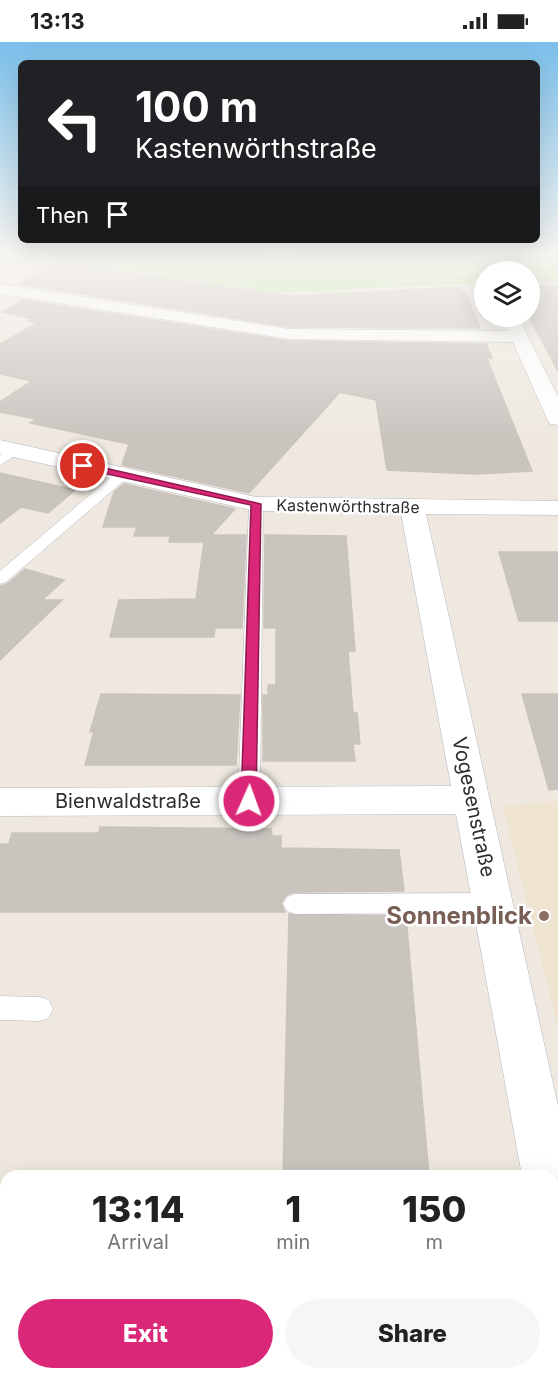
<!DOCTYPE html>
<meta charset="utf-8">
<style>
:root{--surface:#fff;--page:#f6f6f6;--text:#222;--muted:#767676;--accent:#db2777}
body{margin:0;font-family:Inter,sans-serif;background:var(--page);color:var(--text);height:100vh;display:flex;flex-direction:column;font-size:22px;white-space:nowrap}
*{box-sizing:border-box;margin:0}
p{font-size:20px;color:var(--muted)}
.icon{flex:none;width:33px;height:33px;fill:none;stroke:currentColor;stroke-width:2;stroke-linecap:round;stroke-linejoin:round}
.map{position:relative;flex:1;overflow:hidden}
.sheet{position:absolute;left:0px;top:1128px;width:558px;height:210px;display:flex;flex-direction:column;background:var(--surface);border-radius:18px 18px 0 0;box-shadow:0 6px 24px #0002}
.sheet>*{flex:none}
.banner{position:absolute;left:18px;top:18px;width:522px;height:183px;border-radius:9px;box-shadow:0 6px 24px #0002;background:#202124;color:#fff;overflow:hidden}
.fabs{position:absolute;left:474px;top:219px;display:grid;gap:12px}
.fabs a{display:grid;place-items:center;width:66px;height:66px;border-radius:50%;background:var(--surface);box-shadow:0 6px 24px #0002;font-size:30px}
.pin{position:absolute;display:grid;place-items:center;width:51px;height:51px;color:#fff;margin:-26px;border:3px solid #fff;border-radius:50%;box-shadow:0 2px 6px #0007}
.me{position:absolute;width:66px;margin:-33px;rotate:2deg;stroke-linejoin:round;filter:drop-shadow(0 0 4px #0008)}
.turn{display:flex;align-items:center;gap:21px;height:126px;padding:0 18px;font-size:27px}
.turn .icon{width:78px;height:78px;stroke-width:2.5}
.turn b{display:block;font-size:42px;line-height:51px}
.then{display:flex;align-items:center;height:57px;padding:0 18px;background:#0003;gap:12px;font-size:22px}
.eta{display:flex;justify-content:space-evenly;align-items:center;height:102px;text-align:center}
.eta b{font-size:36px;font-weight:800;line-height:42px}
.button{display:flex;gap:12px;margin-top:auto;padding:12px 18px}
.button a{flex:1;height:69px;border-radius:36px;background:var(--accent);color:#fff;font-size:24px;font-weight:800;line-height:69px;text-align:center}
.button a+a{background:var(--page);color:var(--text)}
.status{display:flex;justify-content:space-between;align-items:center;height:42px;padding:0 30px;background:var(--surface);direction:ltr}
.status svg{height:16px;fill:currentColor}
.map>svg:first-child{display:block}
.education{fill:#efe4d0}
.green{fill:#b7e29e}
.building{fill:#cac4bf;stroke:#cac3b9;stroke-width:1.5}
.lines{fill:none;stroke-linecap:round;stroke-linejoin:round}
.service-casing{stroke:#b3b6c0;stroke-width:1}
.minor-casing{stroke:#b3b6c0;stroke-width:1}
.service{fill:#fff;fill-rule:evenodd}
.minor{fill:#fff;fill-rule:evenodd}
.route{fill:#db2777;stroke:#8e194d;stroke-width:1.5}
.education-dot{fill:#8d6e63;stroke:#fff;stroke-width:2}
.labels{text-anchor:middle;stroke-width:5;stroke-linejoin:round;paint-order:stroke}
.far-street-label{font-size:16px;fill:#2d2d2d;stroke:#fff}
.street-label{font-size:20px;fill:#2d2d2d;stroke:#fff}
.near-education-label{font-size:24px;font-weight:bold;fill:#785e54;stroke:#fff;text-anchor:end}
</style>
<div class="status"><b>13:13</b><svg viewBox="0 0 49 12"><path d="M0 12V9h3v3zM5 12V6h3v6zM10 12V3h3v9zM15 12V0h3v12zM26 1h20v11H26zM47 4h2v5h-2z"/></svg></div>
<div class="map">
<svg width="558" height="1338" viewBox="0 0 558 1338">
<rect width="100%" height="100%" fill="#eee8e0"/>
<!-- education -->
<path class="education" d="M558,759v226l-55,-221z"/>
<!-- green -->
<path class="green" d="M5,210h262l2,3 289,-3v29h-28v-9h-46v5l-4,1 3,5 -204,10z"/>
<!-- building -->
<g class="building">
<path d="M62,221l229,33 168,-9 7,8 14,33 -191,-1 -269,-43z"/>
<path d="M530,244h28v85l-28,-52z"/>
<path d="M23,258l266,41 197,3 6,14h-5l2,6 43,107 -57,3 -88,-4 -11,-70 -36,-8 -91,101 -127,-28 7,-21 -99,-21 6,-4 -36,-7v-10l32,-21 -32,-7v-30l37,-21 -8,-2 4,-2 -31,-7z"/>
<path d="M0,431l75,17 -27,23 -27,-6 -21,16z"/>
<path d="M124,442l111,25 -24,26h35l-4,93h-27l-1,9h-104l9,-37 77,-1 8,-57h-35l1,-6h-36l3,-9h-34l11,-35z"/>
<path d="M265,493l81,1 9,115h-7l5,62h4l3,31h-7l2,17h-92v-66h5v-10h8v-57h-12z"/>
<path d="M499,510h59v69h-39z"/>
<path d="M25,527l39,11 -22,20h20l-62,60v-74l7,-2z"/>
<path d="M101,652l139,1 -4,70h-151l9,-34 -4,1z"/>
<path d="M522,652h36v95l-9,1z"/>
<path d="M100,785l171,2 1,7h9v12l118,2 5,41 -109,1 -9,3 -5,8 4,9h-285v-68h9l3,-11h87z"/>
<path d="M289,872l117,2 23,260h-146z"/>
</g>
<g class="lines">
<!-- service casing -->
<g class="service-casing">
<g id="service">
<path d="M15,404l7,4 -2,3 -20,12v-10z"/>
<path d="M122,429l5,1v6l-121,104 -6,2v-13l117,-99z"/>
<path d="M256,458l7,4 -3,297 -3,6 -8,2 -8,-2 -3,-6 11,-297z"/>
<path d="M493,851l8,3 4,7 -4,7 -8,3 -198,1 -8,-3 -4,-7 4,-7 8,-3z"/>
<path d="M0,954l40,1 9,3 4,9 -4,9 -9,3 -40,-1z"/>
</g>
</g>
<!-- minor casing -->
<g class="minor-casing">
<g id="minor">
<path d="M0,242l289,45 219,2 -6,-15h16l40,81v28l-8,-1 -3,-5 -34,-77 -224,-3 -289,-45z"/>
<path d="M0,398l256,57 302,4v14l-132,-1 132,592v274h-31l-3,-6h28v-198h-30l-66,-362 -456,2v-28l451,-2 -50,-273 -145,-2 -256,-57z"/>
</g>
</g>
<!-- service -->
<use href="#service" class="service"/>
<!-- minor -->
<use href="#minor" class="minor"/>
</g>
<!-- sky -->
<linearGradient id="sky" x2="0" y2="1"><stop stop-color="#7abfea"/><stop offset="0.53" stop-color="#f7f5f1"/><stop offset="1" stop-color="#f7f5f1" stop-opacity="0"/></linearGradient>
<rect width="558" height="397" fill="url(#sky)"/>
<!-- route -->
<path class="route" d="M83,421l178,41 -5,297 -2,4 -5,2 -8,-6 10,-296 -172,-37v-4z"/>
<!-- markers -->
<circle class="education-dot" cx="544" cy="874" r="6"/>
<g class="labels">
<!-- far-street labels -->
<g class="far-street-label">
<text transform="translate(348 464) rotate(1)" y="6">Kastenwörthstraße</text>
</g>
<!-- street labels -->
<g class="street-label">
<text x="128" y="766">Bienwaldstraße</text>
<text transform="translate(474 765) rotate(78)" y="7">Vogesenstraße</text>
</g>
<!-- near-education labels -->
<g class="near-education-label">
<text x="532" y="882">Sonnenblick</text>
</g>
</g>
</svg>
<div class="fabs">
<a><svg class="icon" aria-label="layers" viewBox="0 0 24 24"><path d="M12 4l9 5-9 5-9-5zM3 14l9 5 9-5"/></svg></a>
</div>
<div class="pin" style="left:83px;top:424px;background:#d93025"><svg class="icon" aria-label="arrive" viewBox="0 0 24 24"><path d="M6 21V4h12l-3 4 3 4H6"/></svg></div>
<svg class="me" style="left:249px;top:759px" viewBox="-20 -20 40 40"><circle r="17" fill="#db2777" stroke="#fff" stroke-width="3"/><path d="M0-11L8 9 0 5-8 9z" fill="#fff"/></svg>
<div class="banner">
<div class="turn"><svg class="icon" aria-label="left" viewBox="0 0 24 24"><path d="M17 20v-9H6M10 6l-5 5 5 5"/></svg><div><b>100 m</b>Kastenwörthstraße</div></div>
<div class="then">Then<svg class="icon" aria-label="arrive" viewBox="0 0 24 24"><path d="M6 21V4h12l-3 4 3 4H6"/></svg></div>
</div>
<section class="sheet">
<div class="eta">
<div><b>13:14</b><p>Arrival</p></div>
<div><b>1</b><p>min</p></div>
<div><b>150</b><p>m</p></div>
</div>
<div class="button"><a>Exit</a><a>Share</a></div>
</section>
</div>
